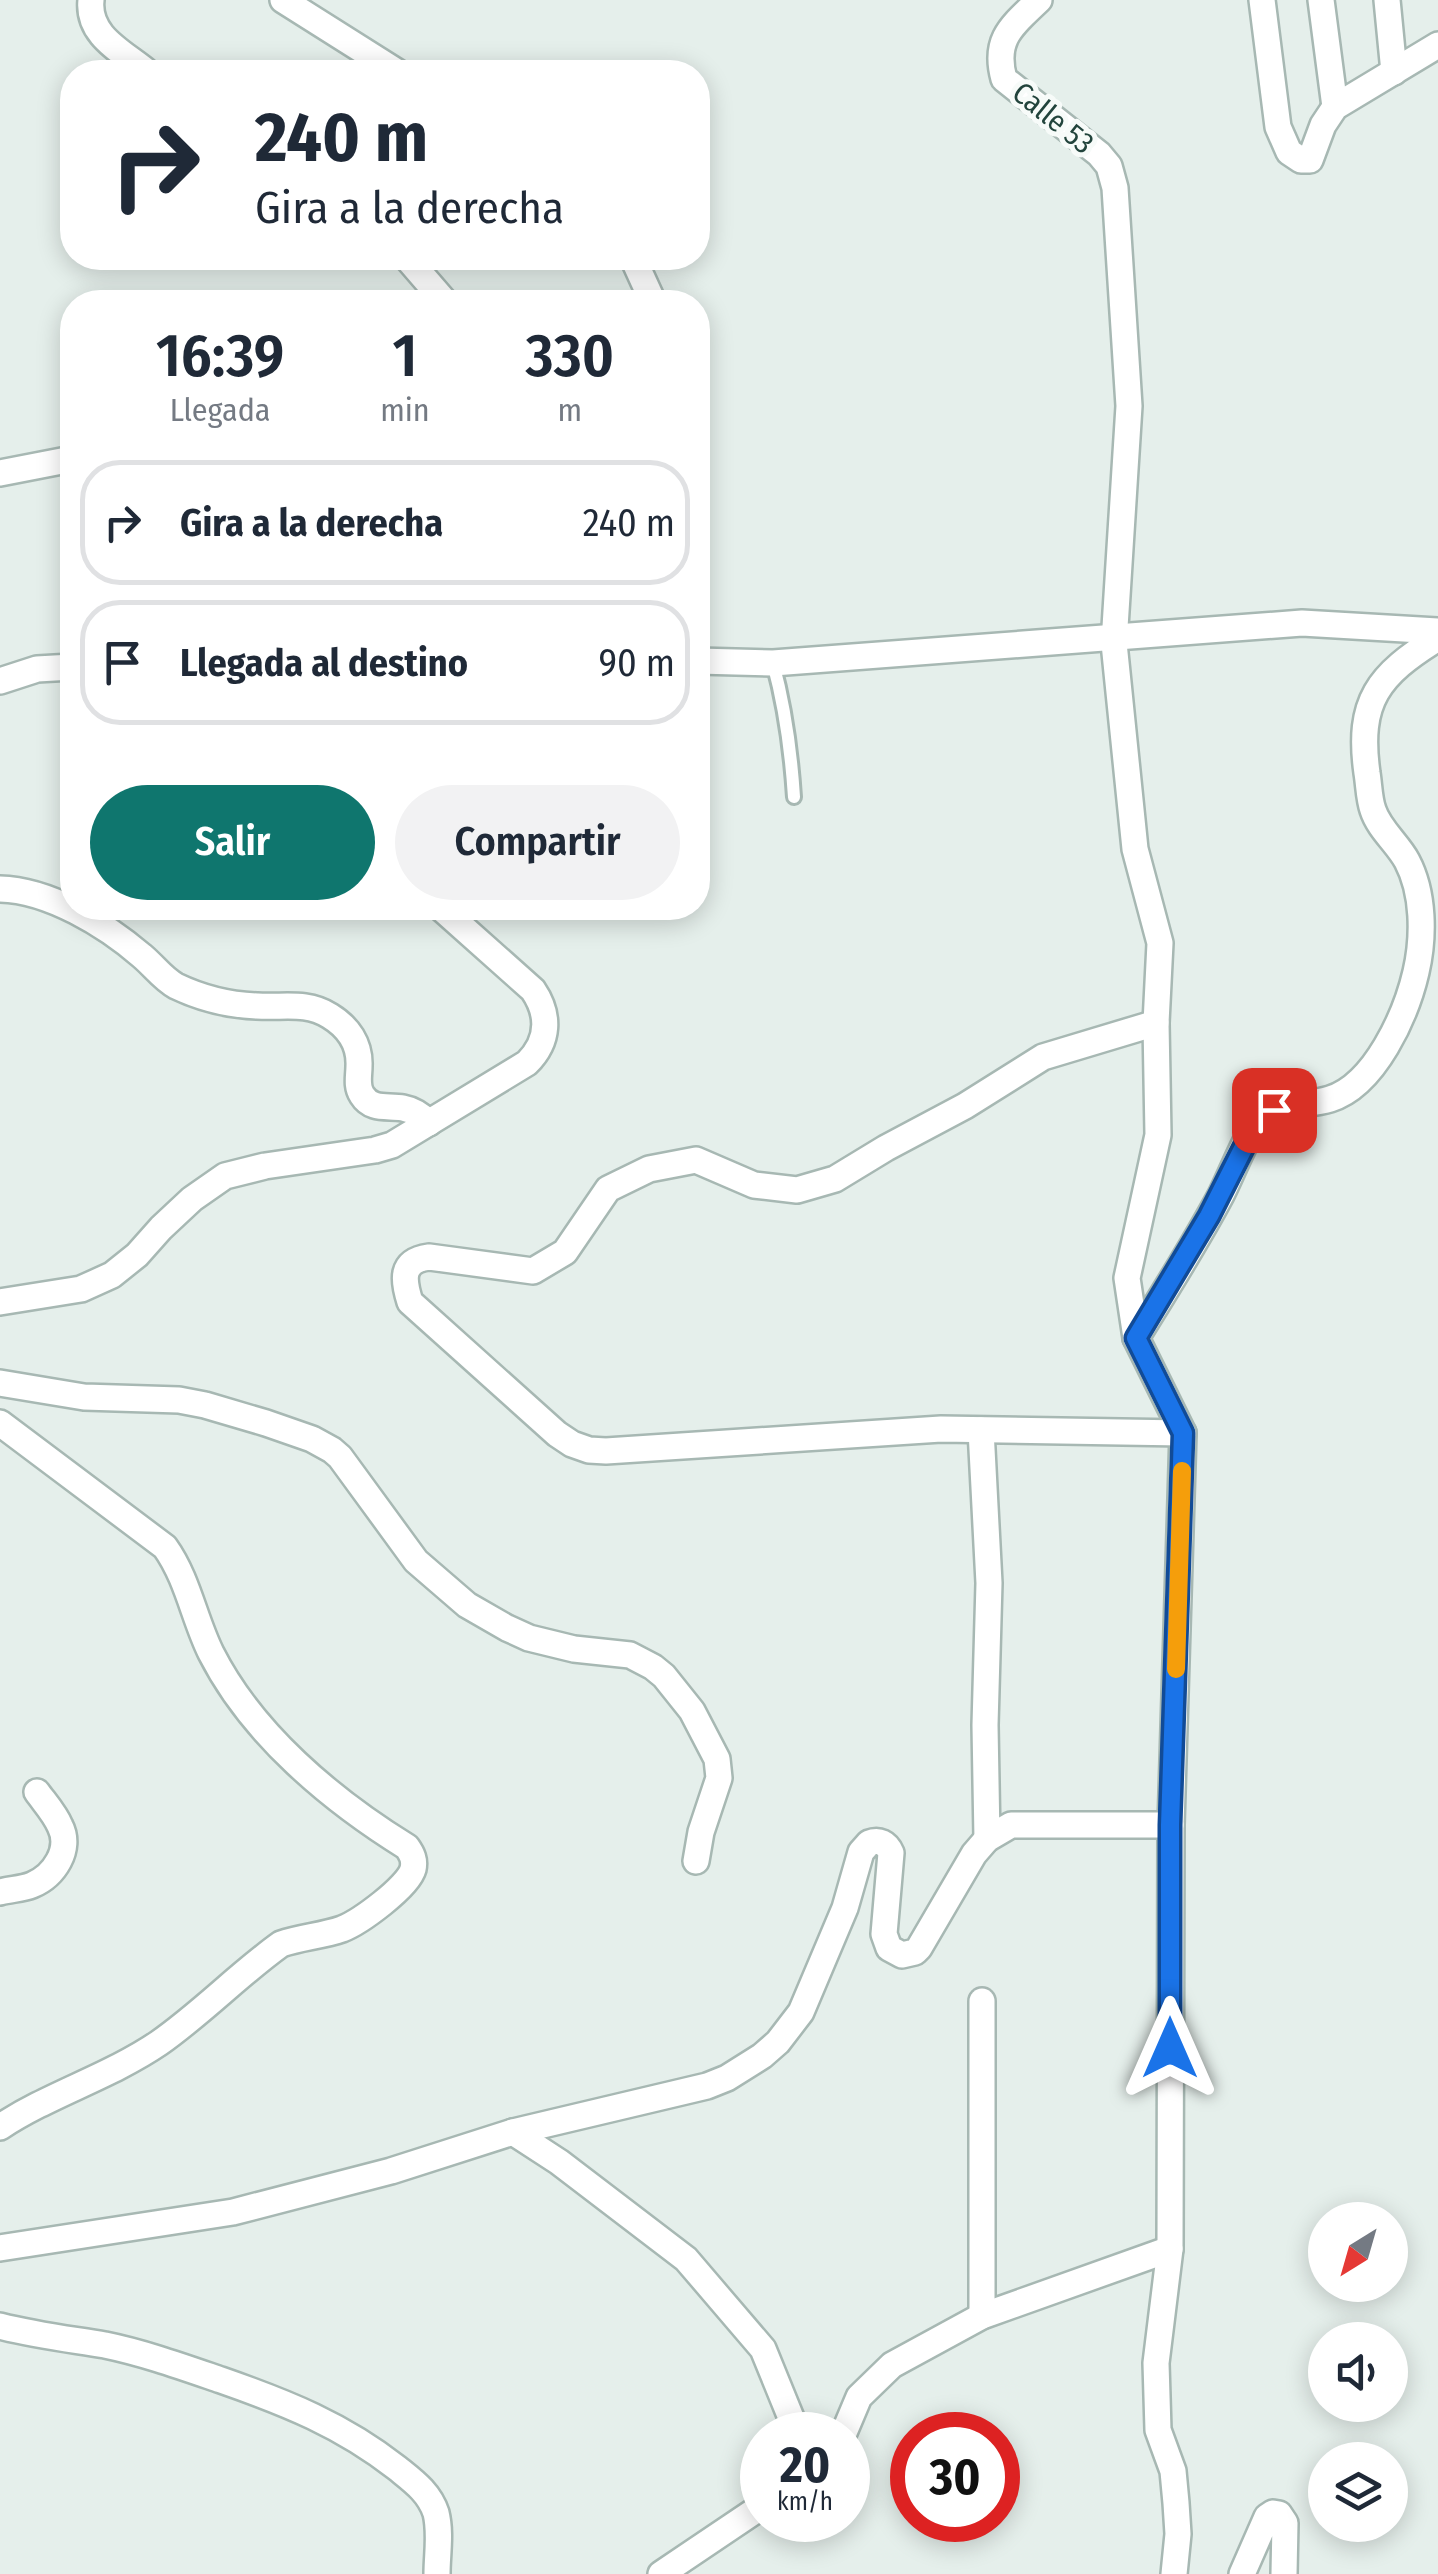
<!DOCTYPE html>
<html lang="es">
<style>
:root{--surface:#fff;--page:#f2f2f3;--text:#1f2937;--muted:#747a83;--line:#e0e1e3;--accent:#0f766e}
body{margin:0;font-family:"Fira Sans Condensed",sans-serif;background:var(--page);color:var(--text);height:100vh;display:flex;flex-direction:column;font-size:38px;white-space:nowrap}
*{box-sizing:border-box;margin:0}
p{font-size:32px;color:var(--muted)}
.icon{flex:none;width:55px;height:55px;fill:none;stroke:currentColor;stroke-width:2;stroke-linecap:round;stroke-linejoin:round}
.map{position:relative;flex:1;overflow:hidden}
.panel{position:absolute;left:60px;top:290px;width:650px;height:630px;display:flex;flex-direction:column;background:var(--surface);border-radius:40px;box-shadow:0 5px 25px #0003}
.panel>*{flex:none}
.banner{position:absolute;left:60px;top:60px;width:650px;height:210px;border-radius:40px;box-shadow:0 5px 25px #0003;background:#fff;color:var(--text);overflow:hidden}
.needle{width:65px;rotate:217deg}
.buttons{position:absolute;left:1308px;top:2202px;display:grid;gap:20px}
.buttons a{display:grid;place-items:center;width:100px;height:100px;border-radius:50%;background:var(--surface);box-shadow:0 5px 25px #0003;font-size:50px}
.speed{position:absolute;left:740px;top:2412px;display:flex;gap:20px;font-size:50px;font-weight:700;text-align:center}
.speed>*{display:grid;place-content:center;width:130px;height:130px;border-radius:50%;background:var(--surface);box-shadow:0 5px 25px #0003;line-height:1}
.speed small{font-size:25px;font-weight:400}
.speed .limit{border:15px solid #d22;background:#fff;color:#111}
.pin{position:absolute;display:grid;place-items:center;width:85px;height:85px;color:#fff;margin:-42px;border-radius:20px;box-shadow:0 5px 15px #0006}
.me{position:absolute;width:110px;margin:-55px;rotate:0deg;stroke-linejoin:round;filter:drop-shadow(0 0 8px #0008)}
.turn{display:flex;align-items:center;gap:35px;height:210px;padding:0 30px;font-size:45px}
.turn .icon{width:130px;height:130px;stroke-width:2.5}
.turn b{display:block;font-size:70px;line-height:85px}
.eta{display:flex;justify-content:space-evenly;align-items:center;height:170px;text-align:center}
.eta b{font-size:60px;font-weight:600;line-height:70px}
.action{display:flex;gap:20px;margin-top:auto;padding:20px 30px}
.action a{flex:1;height:115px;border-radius:60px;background:var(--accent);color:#fff;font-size:40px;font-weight:600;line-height:115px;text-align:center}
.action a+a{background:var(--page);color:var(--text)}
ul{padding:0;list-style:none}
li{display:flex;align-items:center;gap:30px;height:125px;margin:0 20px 15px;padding:0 10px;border:5px solid var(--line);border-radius:40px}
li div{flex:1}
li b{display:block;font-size:38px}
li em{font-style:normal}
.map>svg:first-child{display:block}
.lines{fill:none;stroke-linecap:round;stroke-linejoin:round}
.lane-casing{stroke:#a7b8b3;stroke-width:18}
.street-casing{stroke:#a7b8b3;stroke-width:30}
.lane{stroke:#fff;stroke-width:12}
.street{stroke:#fff;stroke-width:25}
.route-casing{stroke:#114b97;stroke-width:25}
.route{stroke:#1a73e8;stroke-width:18}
.slow{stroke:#f59e0b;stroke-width:18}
.labels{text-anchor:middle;stroke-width:10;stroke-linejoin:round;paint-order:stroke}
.street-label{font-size:30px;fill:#22443c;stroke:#f7fbf9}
</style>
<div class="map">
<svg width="1438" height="2574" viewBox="0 0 1438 2574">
<rect width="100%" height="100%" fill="#e5efeb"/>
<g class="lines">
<!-- lane casing -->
<g class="lane-casing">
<path id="lane" d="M773,663c12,44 18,88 21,134"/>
</g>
<!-- street casing -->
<g class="street-casing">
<g id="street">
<path d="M91,0c-4,36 32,52 56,72"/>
<path d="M283,0l114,72"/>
<path d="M1039,0c-27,26 -46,39 -35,79l95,75 10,12 6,22 14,218 -15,237 21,206 25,94 -4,80 2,112 -31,143 9,60 47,95 -12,392 -1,424 -14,114 2,67 15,41 3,32 2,31 -4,40"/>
<path d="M1262,0l16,127 11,25 12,8h9l13,-35 12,-18 103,-62"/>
<path d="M1321,0l14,107"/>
<path d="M1387,0l7,72"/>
<path d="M407,258l38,44"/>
<path d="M633,258l20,44"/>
<path d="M0,473l72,-14"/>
<path d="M698,661l75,2 529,-40 136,8"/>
<path d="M0,681l37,-12 35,-2"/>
<path d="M0,889c49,1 106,36 142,67 11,9 21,23 34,30 25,12 53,19 81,20 26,2 49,-5 73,10 18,11 30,28 29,50 0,10 -3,20 3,29 10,16 26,10 41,13 11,2 18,7 26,15"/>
<path d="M1156,1023l-113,34 -78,49 -79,42 -51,31 -38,11 -43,-5 -58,-25 -47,9 -41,20 -43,63 -32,19 -104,-14c-29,4 -26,23 -19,45l147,132 15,10 17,6 17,1 335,-22 242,4"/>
<path d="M0,1302l81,-13 31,-14 25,-20 24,-27 31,-29 33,-23 40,-10 110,-16 17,-5 135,-82c22,-22 23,-48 6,-73l-92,-82"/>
<path d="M1136,1338c29,-47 59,-94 85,-143 9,-17 27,-64 38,-74 20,-21 46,-14 71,-22 45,-14 76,-84 86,-127 8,-35 8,-79 -9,-111 -9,-17 -28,-32 -34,-51 -4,-11 -4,-25 -6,-37 -10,-72 11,-98 71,-135"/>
<path d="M0,1383l84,14 95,3 26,5 61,18 46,16 20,11 8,7 76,104 51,44 40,23 22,10 45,11 56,6 23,12 11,9 28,35 25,48 2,19 -18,54 -5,29"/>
<path d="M0,1423l165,124c23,32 29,72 46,106 41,81 120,147 196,194 5,7 8,13 6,22 -5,18 -53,53 -71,60 -20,7 -41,8 -61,15 -42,30 -79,69 -122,99 -50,34 -109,51 -159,84"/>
<path d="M981,1430l8,153 -4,142 2,114"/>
<path d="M0,1892c11,-3 22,-3 32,-7 22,-9 40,-36 28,-59 -5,-12 -15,-23 -23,-34"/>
<path d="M982,2001v315"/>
<path d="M513,2132l46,30 127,97 77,90 35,86"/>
<path d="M0,2248l233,-36 158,-41 122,-39 194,-46 20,-8 35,-22 16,-14 23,-30 44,-104 16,-56 8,-9c10,-4 18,0 22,10l-7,81 5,14 13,7 13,-3 4,-4 55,-94 13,-15 24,-14h160"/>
<path d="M0,2326c35,9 69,13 105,19 39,8 78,22 116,35 66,23 121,45 176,88 16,13 32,24 39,45 5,20 1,41 1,61"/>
<path d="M843,2435l16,-38 33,-32 90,-49 188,-67"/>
<path d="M661,2574l101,-68"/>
<path d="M1242,2574l25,-57 6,-4 6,1 6,9 -1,51"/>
</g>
</g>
<!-- lane -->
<use href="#lane" class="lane"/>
<!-- street -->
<use href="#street" class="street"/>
</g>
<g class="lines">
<!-- route casing -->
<g class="route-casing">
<path id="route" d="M1170,2048v-223l13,-392 -47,-95 73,-122 47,-93 18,-13"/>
</g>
<!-- route -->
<use href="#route" class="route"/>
<!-- slow -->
<path class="slow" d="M1176,1669l6,-198"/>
</g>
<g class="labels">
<!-- street labels -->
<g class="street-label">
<text transform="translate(1053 118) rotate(39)" y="10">Calle 53</text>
</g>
</g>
</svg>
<div class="buttons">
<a><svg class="needle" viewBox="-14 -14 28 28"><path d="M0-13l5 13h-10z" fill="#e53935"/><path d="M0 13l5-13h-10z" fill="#747a83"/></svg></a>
<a><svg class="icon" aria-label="sound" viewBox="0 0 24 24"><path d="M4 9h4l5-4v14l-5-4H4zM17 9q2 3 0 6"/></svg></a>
<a><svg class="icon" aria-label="layers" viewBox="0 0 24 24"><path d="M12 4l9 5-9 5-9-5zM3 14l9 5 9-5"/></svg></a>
</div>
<div class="speed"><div>20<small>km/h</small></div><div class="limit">30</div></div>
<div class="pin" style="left:1274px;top:1110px;background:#d93025"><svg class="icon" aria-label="arrive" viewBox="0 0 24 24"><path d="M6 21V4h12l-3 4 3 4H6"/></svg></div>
<svg class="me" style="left:1170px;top:2048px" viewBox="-20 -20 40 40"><path d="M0-17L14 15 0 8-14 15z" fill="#1a73e8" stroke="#fff" stroke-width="4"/></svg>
<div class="banner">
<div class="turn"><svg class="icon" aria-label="right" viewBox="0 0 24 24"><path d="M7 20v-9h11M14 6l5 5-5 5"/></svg><div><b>240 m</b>Gira a la derecha</div></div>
</div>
<section class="panel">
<div class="eta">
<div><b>16:39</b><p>Llegada</p></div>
<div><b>1</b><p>min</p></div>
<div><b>330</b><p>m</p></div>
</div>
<ul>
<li><svg class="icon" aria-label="right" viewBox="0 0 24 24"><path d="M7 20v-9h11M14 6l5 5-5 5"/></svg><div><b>Gira a la derecha</b></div><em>240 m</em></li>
<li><svg class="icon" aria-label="arrive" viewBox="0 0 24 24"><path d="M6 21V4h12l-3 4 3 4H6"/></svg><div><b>Llegada al destino</b></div><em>90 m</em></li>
</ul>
<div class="action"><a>Salir</a><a>Compartir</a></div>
</section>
</div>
